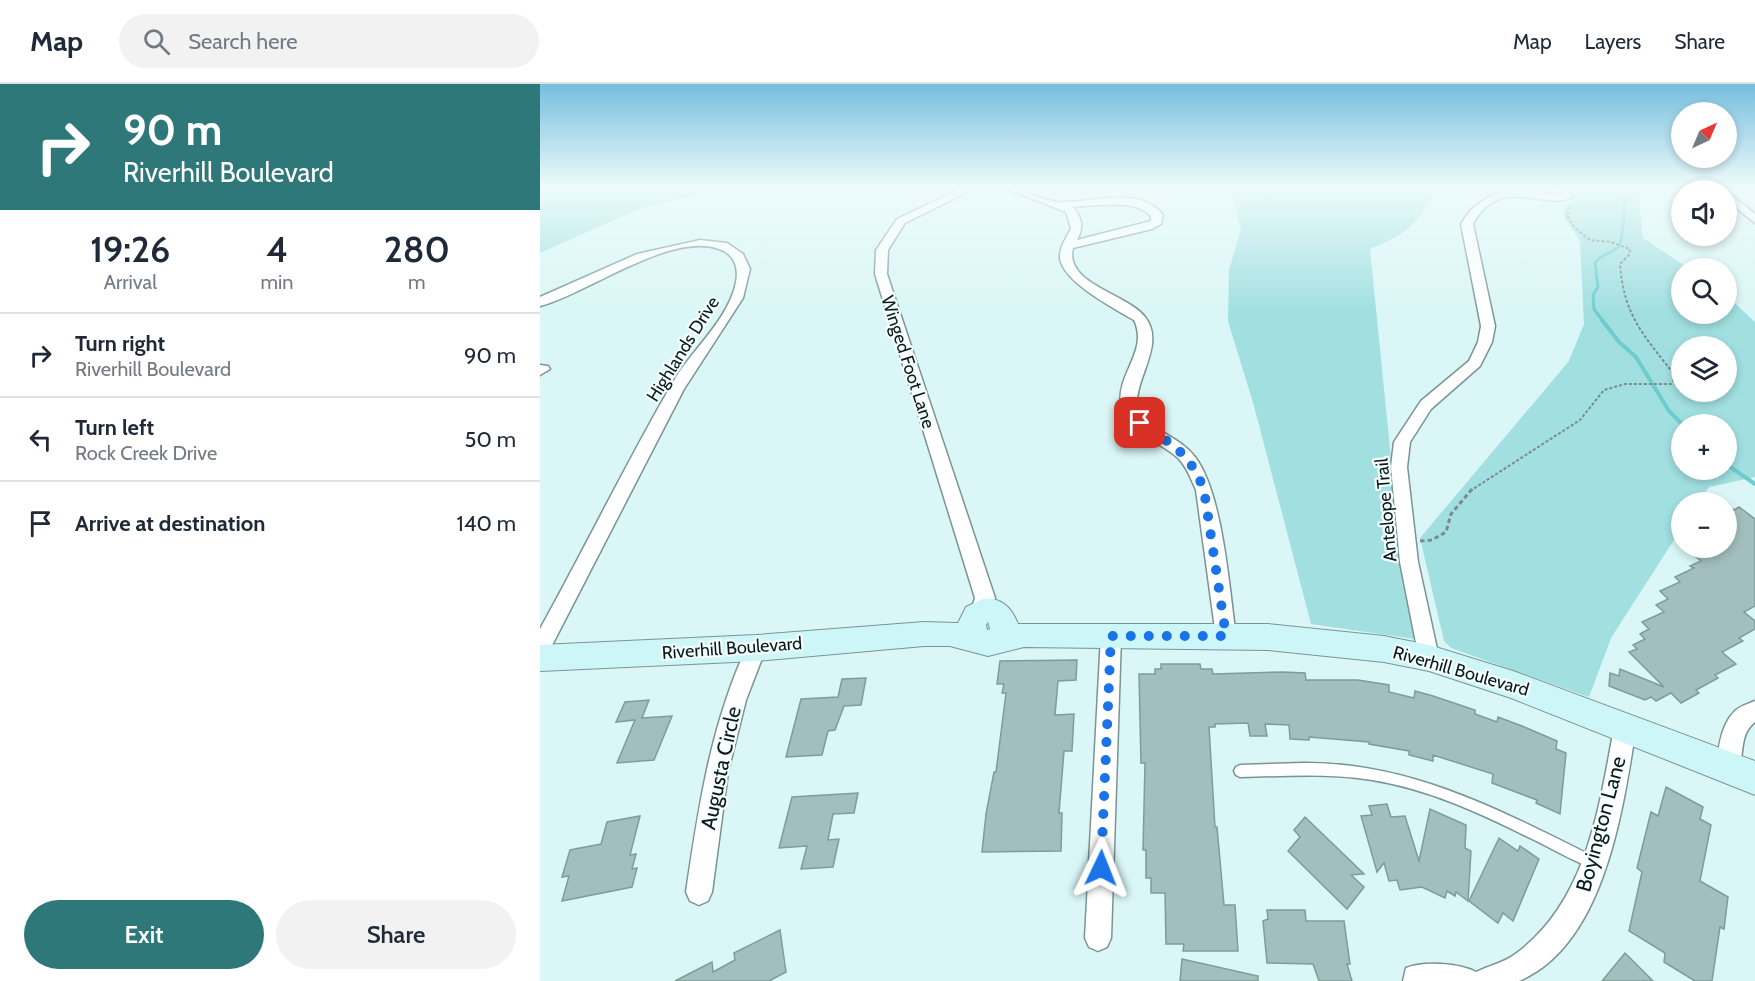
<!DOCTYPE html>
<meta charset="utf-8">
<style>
:root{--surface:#fff;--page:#f2f2f3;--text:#1f2937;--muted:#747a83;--line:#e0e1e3;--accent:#2e787a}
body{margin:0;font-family:Cabin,sans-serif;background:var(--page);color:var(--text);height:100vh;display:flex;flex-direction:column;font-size:22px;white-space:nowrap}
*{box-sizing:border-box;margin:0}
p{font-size:20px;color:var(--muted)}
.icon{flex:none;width:33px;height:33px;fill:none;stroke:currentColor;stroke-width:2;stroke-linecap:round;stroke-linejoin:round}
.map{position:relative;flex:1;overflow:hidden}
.panel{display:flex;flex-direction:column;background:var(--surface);width:540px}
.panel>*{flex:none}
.banner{background:#2e787a;color:#fff;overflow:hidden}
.needle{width:39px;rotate:44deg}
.fabs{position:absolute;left:1131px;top:18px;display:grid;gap:12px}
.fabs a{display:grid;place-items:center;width:66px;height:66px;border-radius:50%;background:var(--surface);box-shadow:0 3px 9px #0003;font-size:30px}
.pin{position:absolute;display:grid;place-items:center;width:51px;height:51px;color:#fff;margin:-26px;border-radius:12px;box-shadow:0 3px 9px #0006}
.me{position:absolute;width:66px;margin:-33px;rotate:2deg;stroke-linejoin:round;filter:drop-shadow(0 0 4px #0008)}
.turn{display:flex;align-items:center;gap:21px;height:126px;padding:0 24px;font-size:27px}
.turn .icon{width:78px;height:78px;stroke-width:2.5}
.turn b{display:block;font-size:42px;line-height:51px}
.eta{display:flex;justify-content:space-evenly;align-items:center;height:102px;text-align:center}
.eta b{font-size:36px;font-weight:600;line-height:42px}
.cta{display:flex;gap:12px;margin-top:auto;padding:12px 24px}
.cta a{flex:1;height:69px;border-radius:36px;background:var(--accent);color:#fff;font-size:24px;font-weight:600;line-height:69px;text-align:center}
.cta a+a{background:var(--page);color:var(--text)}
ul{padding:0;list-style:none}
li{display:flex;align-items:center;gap:18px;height:84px;padding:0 24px;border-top:2px solid var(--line)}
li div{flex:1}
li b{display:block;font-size:22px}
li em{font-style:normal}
header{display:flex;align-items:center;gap:36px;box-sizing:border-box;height:84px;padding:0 30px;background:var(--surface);border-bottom:2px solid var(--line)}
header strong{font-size:28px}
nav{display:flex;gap:33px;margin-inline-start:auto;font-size:21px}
.search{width:420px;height:54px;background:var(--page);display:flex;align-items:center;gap:15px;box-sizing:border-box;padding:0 21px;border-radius:33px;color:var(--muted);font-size:22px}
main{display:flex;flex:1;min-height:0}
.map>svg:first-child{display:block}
.green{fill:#a1dfe1;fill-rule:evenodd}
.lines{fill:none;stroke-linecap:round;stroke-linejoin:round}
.stream-far1{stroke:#6eccce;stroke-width:3}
.stream{stroke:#6eccce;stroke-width:4}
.building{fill:#a3bebe;stroke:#819b9b;stroke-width:1.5}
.lane-casing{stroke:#7a9494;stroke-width:3}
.street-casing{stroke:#7a9494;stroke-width:3}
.secondary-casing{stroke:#7a9494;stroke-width:2}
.path-far1{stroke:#798c8c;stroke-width:2;stroke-dasharray:3 2;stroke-linecap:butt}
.path{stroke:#798c8c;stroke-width:3;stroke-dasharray:4.5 3;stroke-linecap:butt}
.lane{fill:#fff;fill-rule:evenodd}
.street{fill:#fff;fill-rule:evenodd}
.secondary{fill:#ccf6f7;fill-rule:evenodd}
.route{stroke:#1a73e8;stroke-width:10;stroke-dasharray:0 18}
.labels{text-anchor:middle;stroke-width:4.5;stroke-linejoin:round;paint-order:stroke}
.street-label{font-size:18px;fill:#0e1819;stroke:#f4ffff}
.near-street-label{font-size:21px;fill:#0e1819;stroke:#f4ffff}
</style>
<header>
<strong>Map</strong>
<div class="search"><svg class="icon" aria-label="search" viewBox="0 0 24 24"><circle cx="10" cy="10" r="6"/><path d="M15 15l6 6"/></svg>Search here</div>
<nav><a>Map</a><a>Layers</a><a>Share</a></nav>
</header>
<main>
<section class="panel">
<div class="banner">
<div class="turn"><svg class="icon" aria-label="right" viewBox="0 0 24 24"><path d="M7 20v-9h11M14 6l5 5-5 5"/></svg><div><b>90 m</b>Riverhill Boulevard</div></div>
</div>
<div class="eta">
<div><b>19:26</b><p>Arrival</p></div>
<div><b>4</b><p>min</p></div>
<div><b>280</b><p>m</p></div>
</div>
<ul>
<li><svg class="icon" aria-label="right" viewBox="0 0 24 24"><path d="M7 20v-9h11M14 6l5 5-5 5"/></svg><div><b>Turn right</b><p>Riverhill Boulevard</p></div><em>90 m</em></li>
<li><svg class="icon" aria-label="left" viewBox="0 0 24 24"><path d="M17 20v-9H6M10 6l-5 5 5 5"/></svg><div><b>Turn left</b><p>Rock Creek Drive</p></div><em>50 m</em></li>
<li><svg class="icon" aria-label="arrive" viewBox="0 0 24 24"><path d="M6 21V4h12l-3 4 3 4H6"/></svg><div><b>Arrive at destination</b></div><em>140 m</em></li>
</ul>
<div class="cta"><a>Exit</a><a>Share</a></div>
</section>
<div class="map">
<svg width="1215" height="897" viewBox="0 0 1215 897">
<rect width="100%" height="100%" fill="#daf6f6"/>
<!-- green -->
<g class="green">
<path d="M0,103h186l-87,22 -99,44z"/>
<path d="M690,103h198l6,10c-19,29 -31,39 -64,52l20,200 5,87 20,103 -104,-15 -57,-218 -26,-85 1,-51 12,-41z"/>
<path d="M1028,103h70l5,51 45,30h-6v46h44l1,-18 28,26v155l-46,10 -11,15h-16l-1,27 -70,109 -22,59 -138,-49 -7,-7 -24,-103 149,-177 15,-37 -4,-83 -17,-26 3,-10 6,-2zM1142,262h44v46h-44zM1142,340h44v46h-44z"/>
</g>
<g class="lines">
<!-- stream-far1 -->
<path class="stream-far1" d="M1063,237l-9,-12 -1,-14 5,-8 -3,-24c6,-9 16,-9 23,-16 6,-6 7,-50 6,-60"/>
<!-- stream -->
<g class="stream">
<path d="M1062,236l17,22 17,15 33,54 13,13"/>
<path d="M1186,380l29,20"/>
</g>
</g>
<!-- building -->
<g class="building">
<path d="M1186,420l8,6 5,-3 16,12v87l-11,6 11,9v8l-16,9 4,3 -21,11 14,12 -21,11 3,3 -22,12 3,3 -18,10 -10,-10 -15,8 -5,-4 -6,3 -36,-14 1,-13 9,3 1,-7 44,18 -35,-35 8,-3 -4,-4 12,-6 -5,-5 9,-5 -7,-7 22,-10 -8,-7 12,-6 -8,-8 20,-9 -5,-5 19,-9 -4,-2 11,-5 -16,-13h41z"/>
<path d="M537,576l-1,20 -18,1 -3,34 19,-1 -2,37h-8l-5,62h3l-1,38 -79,1 4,-38 8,-42h2l10,-79h-4l2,-9h-7l3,-23z"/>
<path d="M621,580h39l1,5h11l1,5 70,-2 22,1 1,7h52l31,5v7l25,6 1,-7 18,5 42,14v4l22,8 1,-5 24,9 35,15 -1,8 10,4 -6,61 -24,-11 1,-3 -45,-17 1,-9 -60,-19v6l-24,-6v-4l-40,-7v-2l-60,-5v3l-19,-1 -1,-14 -24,-1 2,12h-17l-2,-13 -33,1v3h-6l6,100h2l7,78h11l3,46h-55l1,-7h-18l-1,-51h-14v-15h-5v-28h-3l2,-87h-4l-2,-89h16v-5h6z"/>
<path d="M326,594l-5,27 -17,1 -9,24 -7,1 -6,24 -36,2 15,-58 37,-2 4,-18z"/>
<path d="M109,616l-7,18 30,-2 -18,44 -37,3 18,-43 -19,2 9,-20z"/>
<path d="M1126,703l37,20 -3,12 11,6 -11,56 28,16 -4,32 -4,-2 -8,54h-17l-31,-19 1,-9 -36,-22 13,-59 -5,-4 14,-56 7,4z"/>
<path d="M318,709l-4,20 -21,1 -5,26 11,-1 -6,28 -32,2 6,-23 -28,2 13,-51z"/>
<path d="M847,720l4,13 14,-1 14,45 11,-52 36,16 -1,23 6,3 -3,50 -12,-9 -1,4 -8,-5 -2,7 -23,-11 -22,3 -3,-10 -8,1 -5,-18 -7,9 -16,-56 11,-1 -3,-9z"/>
<path d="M100,732l-10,39 6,-1 -4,15 5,-1 -5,19 -70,14 7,-25 -7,1 8,-27 31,-6 6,-22z"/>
<path d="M765,733l59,57 -13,1 13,12 -17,22 -59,-58 12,-14 -6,-7z"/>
<path d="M959,754l19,13 2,-5 19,13 -26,62 -10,-8 -5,10 -29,-22z"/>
<path d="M727,826h38l1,11h38l6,43h-3l5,17h-33l-6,-17 -46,-1 -4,-42 5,-2z"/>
<path d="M240,846l6,42 -17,9h-94l37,-19 1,10 22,-12 -1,-7z"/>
<path d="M1085,869l28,28h-51z"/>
<path d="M642,875l76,17v5h-78z"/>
</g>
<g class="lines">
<!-- lane casing -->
<g class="lane-casing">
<path id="lane" d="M763,679c108,-1 199,48 293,95l2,4 -2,4 -4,2c-21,-8 -41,-20 -62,-30 -50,-25 -102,-49 -158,-58 -44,-7 -87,-4 -132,-3l-4,-2 -2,-4 2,-4 4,-2z"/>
</g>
<!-- street casing -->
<g class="street-casing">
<g id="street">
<path d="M424,103h14l-73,36 -17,27 -1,24 108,324 -8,22 -7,2 -7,-2 -3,-6 5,-16 -100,-324 1,-24 21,-31z"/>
<path d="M462,103c21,0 38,14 58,15 32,1 79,-17 103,13l-2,9 -9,5 -79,19c-9,36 55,46 72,69 21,27 -10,60 -8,89 10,25 42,29 58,51 28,37 34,131 41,179l-3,6 -7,3 -7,-3 -3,-6 -20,-146c-5,-11 -9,-23 -18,-32 -18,-17 -52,-25 -57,-53 -5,-31 28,-54 13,-85 -20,-12 -77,-41 -74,-66 1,-10 8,-18 11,-26l-5,-16zM558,121c18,0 40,-3 53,11v5l-74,19c7,-13 5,-22 -4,-33z"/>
<path d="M1006,103l21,2 5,7c-20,18 -71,-25 -99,28l22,102 -3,16 -12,24 -49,43 -21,33 -3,25 11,95 21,96 -3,7 -7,2 -7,-2 -3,-7 -19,-96 -9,-95 3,-25 27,-41 48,-40 9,-19 3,-16 -20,-102c15,-27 46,-39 77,-34 8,2 14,6 23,5z"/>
<path d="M1186,107l29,23v9l-29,-23z"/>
<path d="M160,156l27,3 16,11 7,15 -7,29 -59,91 -137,266 -7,3v-29c46,-83 88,-170 136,-252 19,-30 53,-59 60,-95 3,-15 -2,-28 -17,-33 -48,-18 -134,46 -179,57v-9l97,-43z"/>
<path d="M0,281l8,1 2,3 -10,6z"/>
<path d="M571,543l7,3 3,6 -10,302 -4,9 -9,4 -9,-4 -4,-9 16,-302 3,-6z"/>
<path d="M216,555l7,3 3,6 -20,52 -18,72 -16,120 -4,9 -9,4 -9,-4 -4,-9c13,-88 25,-169 63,-250z"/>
<path d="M1215,617v21c-17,13 -10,35 -18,53l-8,3 -8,-3c-7,-17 0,-50 13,-63 5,-6 14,-8 21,-11z"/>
<path d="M1085,633l8,3 3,8c-13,80 -31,217 -117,253h-116l3,-13c18,-7 53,-5 70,4 12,-6 27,-9 38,-17 72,-51 85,-146 100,-227l3,-8z"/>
</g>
</g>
<!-- secondary casing -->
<g class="secondary-casing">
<path id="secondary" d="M443,515c18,-2 29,9 35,25h250l116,12 45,9 84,26 242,90v34l-244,-97 -82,-27 -45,-9 -116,-12 -244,-3 -36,9 -38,-10h-26l-168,15 -216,10v-26l216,-10 168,-13 34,1 8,-16zM448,538l2,7 -3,1 -1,-5z"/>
</g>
<!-- path-far1 -->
<path class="path-far1" d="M930,407l110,-71 24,-30 21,-6h46l5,-7c-31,-41 -52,-59 -56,-113l9,-9 1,-6 -19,-7 -21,-2 -15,-12 -8,-12 3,-10"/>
<!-- path -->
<path class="path" d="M880,457l12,-1 14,-8 5,-18 21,-25"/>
<!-- lane -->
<use href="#lane" class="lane"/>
<!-- street -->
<use href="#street" class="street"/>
<!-- secondary -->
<use href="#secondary" class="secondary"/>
</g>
<!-- sky -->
<linearGradient id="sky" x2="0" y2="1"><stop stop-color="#77bede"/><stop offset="0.45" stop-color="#eefbfb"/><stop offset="1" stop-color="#eefbfb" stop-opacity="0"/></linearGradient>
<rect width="1215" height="229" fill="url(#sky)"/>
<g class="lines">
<!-- route -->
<path class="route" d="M561,784l10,-232h115l-22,-146c-15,-38 -31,-45 -64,-67"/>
</g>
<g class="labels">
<!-- street labels -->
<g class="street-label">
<text transform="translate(143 265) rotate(-58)" y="6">Highlands Drive</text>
<text transform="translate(368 278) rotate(72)" y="6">Winged Foot Lane</text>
<text transform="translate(846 426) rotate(-95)" y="6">Antelope Trail</text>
<text transform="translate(192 564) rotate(-4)" y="6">Riverhill Boulevard</text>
<text transform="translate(921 587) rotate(16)" y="6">Riverhill Boulevard</text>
</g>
<!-- near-street labels -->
<g class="near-street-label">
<text transform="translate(181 684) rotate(-78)" y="7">Augusta Circle</text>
<text transform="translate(1061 740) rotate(-75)" y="7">Boyington Lane</text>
</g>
</g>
</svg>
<div class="fabs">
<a><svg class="needle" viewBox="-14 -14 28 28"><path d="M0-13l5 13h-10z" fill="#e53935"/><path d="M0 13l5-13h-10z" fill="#747a83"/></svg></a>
<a><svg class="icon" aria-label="sound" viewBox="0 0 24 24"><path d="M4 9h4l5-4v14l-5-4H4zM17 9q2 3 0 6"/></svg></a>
<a><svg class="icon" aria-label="search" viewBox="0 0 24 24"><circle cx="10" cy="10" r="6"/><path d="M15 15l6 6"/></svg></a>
<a><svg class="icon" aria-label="layers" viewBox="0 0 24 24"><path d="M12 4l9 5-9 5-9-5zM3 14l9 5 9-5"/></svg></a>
<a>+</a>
<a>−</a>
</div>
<div class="pin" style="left:600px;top:339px;background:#d93025"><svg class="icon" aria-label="arrive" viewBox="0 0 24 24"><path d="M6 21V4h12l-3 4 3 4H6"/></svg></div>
<svg class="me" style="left:561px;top:784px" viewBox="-20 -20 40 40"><path d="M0-17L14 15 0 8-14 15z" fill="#1a73e8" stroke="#fff" stroke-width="4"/></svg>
</div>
</main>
